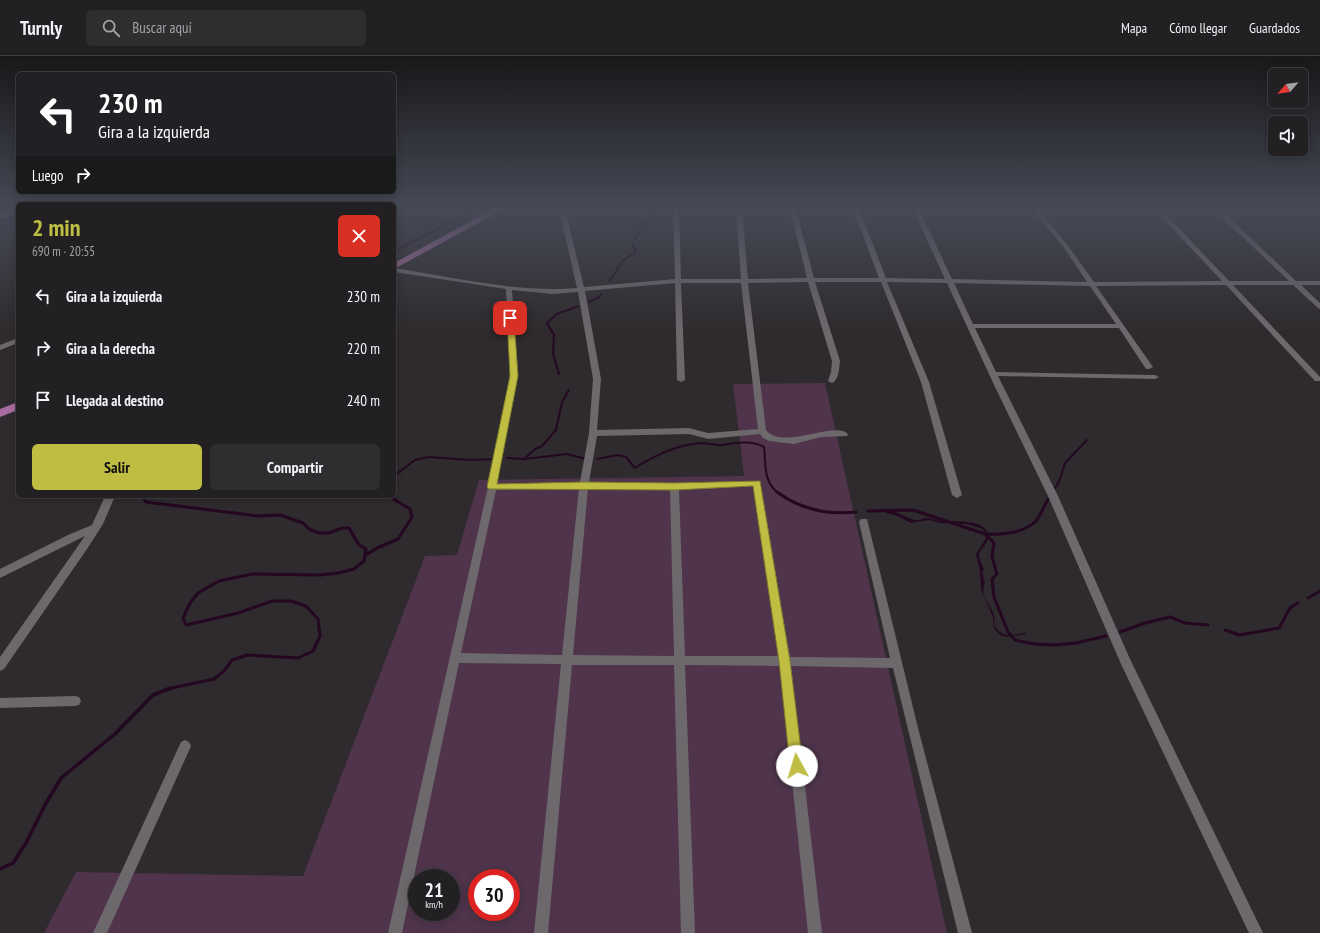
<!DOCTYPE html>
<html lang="es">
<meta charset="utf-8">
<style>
:root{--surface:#222022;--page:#2e2d2f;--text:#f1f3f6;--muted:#a2a3a5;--line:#3f3e40;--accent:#bfbe42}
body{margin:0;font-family:"PT Sans Narrow",sans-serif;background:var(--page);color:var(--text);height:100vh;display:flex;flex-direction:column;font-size:15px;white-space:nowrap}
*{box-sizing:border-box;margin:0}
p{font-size:13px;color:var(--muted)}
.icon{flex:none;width:22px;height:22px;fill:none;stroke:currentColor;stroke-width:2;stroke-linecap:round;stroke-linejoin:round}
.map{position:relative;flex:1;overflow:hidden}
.side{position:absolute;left:16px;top:146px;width:380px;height:296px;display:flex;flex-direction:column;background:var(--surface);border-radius:6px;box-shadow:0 2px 10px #0003,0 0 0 1px var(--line)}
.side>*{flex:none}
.top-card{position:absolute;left:16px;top:16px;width:380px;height:122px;border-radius:6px;box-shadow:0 2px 10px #0003,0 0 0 1px var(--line);background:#202124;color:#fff;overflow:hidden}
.needle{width:26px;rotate:242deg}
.buttons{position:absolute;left:1268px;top:12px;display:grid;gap:8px}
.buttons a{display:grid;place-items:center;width:40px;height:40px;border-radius:6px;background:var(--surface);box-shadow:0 2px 10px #0003,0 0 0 1px var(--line);font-size:20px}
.speed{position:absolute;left:408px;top:813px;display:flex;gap:8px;font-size:20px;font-weight:700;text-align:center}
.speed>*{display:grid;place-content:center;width:52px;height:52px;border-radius:50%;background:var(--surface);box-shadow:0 2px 10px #0003,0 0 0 1px var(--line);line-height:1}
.speed small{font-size:10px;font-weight:400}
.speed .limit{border:6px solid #d22;background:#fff;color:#111}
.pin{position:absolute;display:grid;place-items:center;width:34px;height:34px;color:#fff;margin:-17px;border-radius:8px;box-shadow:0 2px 6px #0006}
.me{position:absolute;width:44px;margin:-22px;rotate:354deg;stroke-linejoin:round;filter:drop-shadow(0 0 3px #0008)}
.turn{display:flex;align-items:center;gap:14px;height:84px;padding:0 16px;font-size:18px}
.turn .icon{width:52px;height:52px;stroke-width:2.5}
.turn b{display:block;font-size:28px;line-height:34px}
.then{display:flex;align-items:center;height:38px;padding:0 16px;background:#0003;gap:8px;font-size:15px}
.round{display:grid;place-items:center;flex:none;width:42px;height:42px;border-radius:6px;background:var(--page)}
.overview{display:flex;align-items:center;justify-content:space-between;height:68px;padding:0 16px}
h1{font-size:24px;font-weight:800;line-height:30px;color:var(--accent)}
.button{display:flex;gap:8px;margin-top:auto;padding:8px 16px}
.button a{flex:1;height:46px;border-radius:6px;background:var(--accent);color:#111;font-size:16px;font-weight:800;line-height:46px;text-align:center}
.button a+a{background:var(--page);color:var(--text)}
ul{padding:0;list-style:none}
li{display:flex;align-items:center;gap:12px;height:52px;padding:0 16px}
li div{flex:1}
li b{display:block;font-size:15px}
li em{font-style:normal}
header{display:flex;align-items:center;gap:24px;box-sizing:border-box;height:56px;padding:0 20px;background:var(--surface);border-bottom:1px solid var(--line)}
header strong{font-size:19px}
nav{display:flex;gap:22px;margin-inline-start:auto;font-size:14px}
.search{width:280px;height:36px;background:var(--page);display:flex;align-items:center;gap:10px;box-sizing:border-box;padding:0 14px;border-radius:6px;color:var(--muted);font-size:15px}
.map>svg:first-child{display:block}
.green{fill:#4f344b;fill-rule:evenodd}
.water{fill:#240821}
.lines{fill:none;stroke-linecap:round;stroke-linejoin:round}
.stream-far2{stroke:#240821;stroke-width:2}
.stream-far1{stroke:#240821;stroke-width:3}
.stream{stroke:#240821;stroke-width:3.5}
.minor{fill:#6d686c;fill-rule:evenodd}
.major{fill:#a86da0;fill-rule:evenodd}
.route{fill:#bfbe42;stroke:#7c7c2b}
</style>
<header>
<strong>Turnly</strong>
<div class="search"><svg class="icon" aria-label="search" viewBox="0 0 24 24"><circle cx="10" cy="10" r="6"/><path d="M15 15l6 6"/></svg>Buscar aquí</div>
<nav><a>Mapa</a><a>Cómo llegar</a><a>Guardados</a></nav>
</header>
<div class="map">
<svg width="1320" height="877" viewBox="0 0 1320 877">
<rect width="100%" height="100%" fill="#2e2a2d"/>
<!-- green -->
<path class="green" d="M825,327l122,550h-903l32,-61 227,4 122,-320 32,-1 22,-75 265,-4 -11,-92zM417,822h34v34h-34zM477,822h34v34h-34z"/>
<!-- water -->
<path class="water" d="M885,455c12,-1 19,6 30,9 4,1 8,-2 12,-2 5,0 10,3 15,3 13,1 43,-3 47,15 -4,16 -17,12 -5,33l-2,3 3,11c-8,15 14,27 9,42 9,14 17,10 31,8l2,1 -21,3 -6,-2 -6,-7 -1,-11 -12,-28 -1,-18 -4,-17 9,-14 2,-7 -7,-5 -13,-4 -27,-1 -11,-3 -18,3 -16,-8 -9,-2z"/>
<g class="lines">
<!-- stream-far2 -->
<g class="stream-far2">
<path d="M635,183l6,-10 16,-16"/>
<path d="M394,195l83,-42"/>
<path d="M610,225l13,-21 13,-8 -4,-9"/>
<path d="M589,246l10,-5 2,-3"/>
<path d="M559,318l-6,-21 1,-18 -7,-12 10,-9 22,-8"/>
<path d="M507,402l17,1 43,-5 19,5"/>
<path d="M524,403l11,-10 7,-3 14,-16 6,-28 7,-12"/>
<path d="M597,403l21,-4 8,2 9,11c20,-13 41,-23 66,-25 7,0 14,3 21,2 13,-2 30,-5 42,2 2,17 -1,34 14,46"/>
<path d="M394,420l21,-16 13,-3 43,3 23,-1"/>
<path d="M1055,432l4,-6 6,-19 22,-23"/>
</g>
<!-- stream-far1 -->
<g class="stream-far1">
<path d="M777,436c23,17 51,23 79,20"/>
<path d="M142,440l4,6 112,14 22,-1 23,8 6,6 10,4h10l13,-5h7l10,17 7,4 -2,12 -10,8 -16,4 -18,2 -67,-1 -34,7 -21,12 -8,10 -7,15 3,7 52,-12 34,-12h19l15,5 12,13 2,17 -7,15 -15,7 -51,-3 -15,5 -8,11 -10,8 -47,10"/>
<path d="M868,455l45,-1 72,24 9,9 -2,13 5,18 -5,5 2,18 14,35 7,8 19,4 21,1 21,-2 30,-7"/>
<path d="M987,478c15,1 37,-1 49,-13 5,-6 8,-15 12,-22"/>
<path d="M366,499l11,-7 21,-9 14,-22 -2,-8 -15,-9 -3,-4"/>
<path d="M1308,542l12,-7"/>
<path d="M1225,574l14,5 40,-7 11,-20 8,-5"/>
<path d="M1120,576l25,-9 25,-6 15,6 23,2"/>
</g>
<!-- stream -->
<path class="stream" d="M0,813l13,-6 13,-20 19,-38 16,-27 54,-44 38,-39 18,-7"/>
<!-- minor -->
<g class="minor">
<path d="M559,153h6l19,78 91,-8 -2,-70h6l2,70h60l-5,-70h6l6,70 59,-1 -17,-69h6l18,69h65l-26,-69h6l27,69 59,1 -32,-70h6l33,70 135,3 -22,-33 -33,-40h6l31,38 25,35 128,-1 -68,-72h7l68,72h60l-76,-72h7l76,72h24v4h-19l19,18v6l-2,-1 -25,-23h-60l87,92v4h-5l-89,-96 -130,1 57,81 -4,2h-3l-27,-41h-144l21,44 159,3 4,2 -4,2 -157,-3 60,120 72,163 133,274h-14l-128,-269 -73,-168 -53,-109 -48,-104 -60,-1 42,100 33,113 -5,3 -5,-3 -31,-113 -40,-100h-66l25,79c-1,7 -1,19 -8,22l-4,-2 3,-9 1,-11 -24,-79 -60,1 18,147c17,21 69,-10 82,4l-1,2 -26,1 -27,7 -25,-3 -6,-3 -3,-4 -52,5 -19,-5 -92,2 -8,46 85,2 86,-3 30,176 100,1 -31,-136 2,-3h6l51,209 54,205h-14l-65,-265 -102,-2 31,267h-14l-28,-267 -95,-1 10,268h-14l-7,-268h-102l-24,268h-14l27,-269 -102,-1 -57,270h-14l100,-446 22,-111 -4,-87 -112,-17v-4c59,9 124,25 183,20zM675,227l2,97 4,2 4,-2 -4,-97h60l17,146 -50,4 -19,-5 -92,2 4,-51 -16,-88zM954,227l136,3 26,38h-143zM512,234l41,4 25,-2 15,87 -4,54 -9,49 -83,2 21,-108zM753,430l26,170h-94l-6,-166zM579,432l-17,167 -101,-2 35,-163zM588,432l82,2 4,166 -101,-1z"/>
<path d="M18,155v4l-18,3v-4z"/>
<path d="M18,282v5l-18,7v-5z"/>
<path d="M105,440h10l-12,28 -16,25 -83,120 -4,2v-14l85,-121 -85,42v-9l68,-34 24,-10z"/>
<path d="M75,640l4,1 2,4 -2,4 -4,1 -75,2v-10z"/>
<path d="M185,684l4,2 2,4 -84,187h-14l88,-191z"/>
</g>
<!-- major -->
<g class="major">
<path d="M493,153h11l-110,60v-6z"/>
<path d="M18,346v8l-18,7v-8z"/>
</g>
</g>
<!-- sky -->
<linearGradient id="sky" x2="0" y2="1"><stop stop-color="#191719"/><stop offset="0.55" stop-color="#464a57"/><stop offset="1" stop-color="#464a57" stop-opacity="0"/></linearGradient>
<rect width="1320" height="276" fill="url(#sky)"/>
<!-- route -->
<path class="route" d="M510,259l4,3 4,58 -21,108 87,-2 90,1 86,-2 30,180 13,105 -2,5 -4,2 -5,-2 -2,-5 -11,-105 -26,-175 -79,4 -185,-1 -2,-2 23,-111 -3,-58z"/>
</svg>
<div class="buttons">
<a><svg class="needle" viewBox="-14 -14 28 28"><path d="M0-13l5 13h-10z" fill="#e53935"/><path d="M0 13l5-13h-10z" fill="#a2a3a5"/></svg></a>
<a><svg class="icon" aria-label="sound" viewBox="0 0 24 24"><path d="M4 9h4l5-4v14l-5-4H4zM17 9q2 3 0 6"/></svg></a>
</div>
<div class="speed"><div>21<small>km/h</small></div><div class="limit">30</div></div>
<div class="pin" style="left:510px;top:262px;background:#d93025"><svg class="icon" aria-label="arrive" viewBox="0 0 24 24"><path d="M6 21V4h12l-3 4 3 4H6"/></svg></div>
<svg class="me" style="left:797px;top:710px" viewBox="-20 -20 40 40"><circle r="19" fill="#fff"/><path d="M0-13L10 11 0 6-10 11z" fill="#bfbe42"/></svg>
<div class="top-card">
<div class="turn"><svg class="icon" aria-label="left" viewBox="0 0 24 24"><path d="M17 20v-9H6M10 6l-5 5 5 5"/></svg><div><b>230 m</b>Gira a la izquierda</div></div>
<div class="then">Luego<svg class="icon" aria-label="right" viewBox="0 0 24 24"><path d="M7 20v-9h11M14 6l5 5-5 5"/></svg></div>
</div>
<section class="side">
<div class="overview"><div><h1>2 min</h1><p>690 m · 20:55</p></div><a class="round" style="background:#d93025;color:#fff"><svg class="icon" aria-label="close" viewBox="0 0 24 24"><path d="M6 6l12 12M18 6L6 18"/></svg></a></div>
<ul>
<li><svg class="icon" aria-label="left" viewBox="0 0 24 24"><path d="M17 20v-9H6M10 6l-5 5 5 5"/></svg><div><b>Gira a la izquierda</b></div><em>230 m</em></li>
<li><svg class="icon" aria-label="right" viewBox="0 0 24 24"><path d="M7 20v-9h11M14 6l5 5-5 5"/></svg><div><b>Gira a la derecha</b></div><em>220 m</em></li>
<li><svg class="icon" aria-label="arrive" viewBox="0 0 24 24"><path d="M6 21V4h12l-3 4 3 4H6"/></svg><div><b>Llegada al destino</b></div><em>240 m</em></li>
</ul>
<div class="button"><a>Salir</a><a>Compartir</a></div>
</section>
</div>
